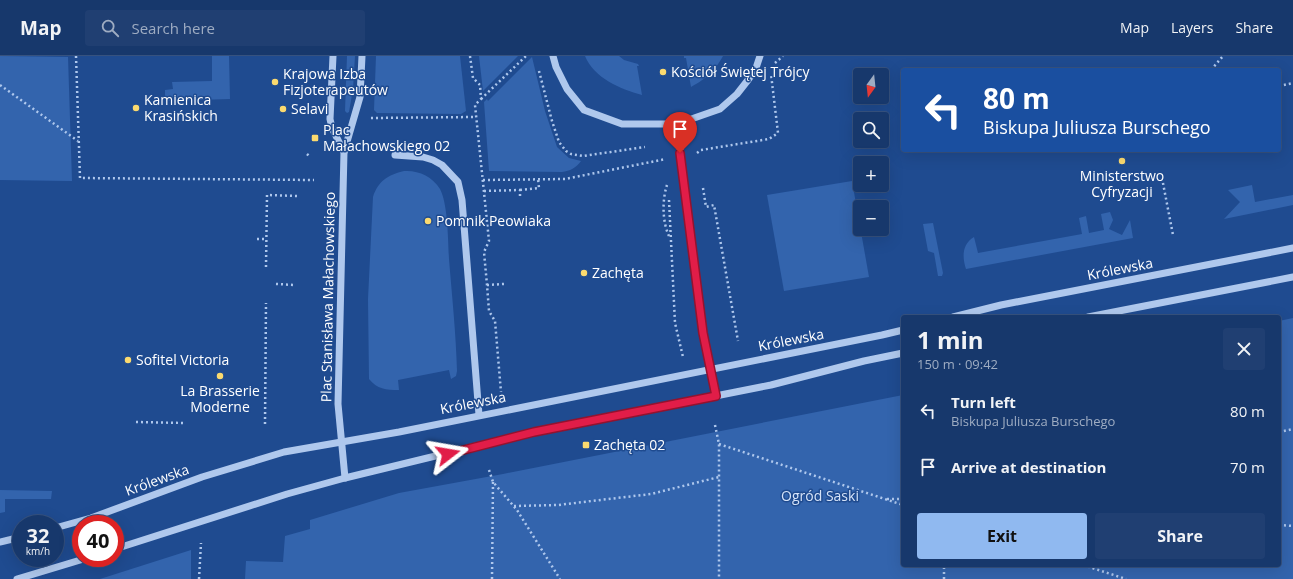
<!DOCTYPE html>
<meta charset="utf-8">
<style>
:root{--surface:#17386c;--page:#203f72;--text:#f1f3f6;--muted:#9eacc2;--line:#36527f;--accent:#90b9f0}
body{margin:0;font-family:"Open Sans",sans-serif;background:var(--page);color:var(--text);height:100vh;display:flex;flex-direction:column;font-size:15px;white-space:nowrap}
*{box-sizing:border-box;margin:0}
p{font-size:13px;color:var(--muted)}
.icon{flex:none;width:22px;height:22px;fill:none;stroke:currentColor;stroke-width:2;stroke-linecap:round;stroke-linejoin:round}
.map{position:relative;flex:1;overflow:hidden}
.sheet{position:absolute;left:901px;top:259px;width:380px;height:252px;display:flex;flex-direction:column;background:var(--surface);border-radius:4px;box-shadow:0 4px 16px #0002,0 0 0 1px var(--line)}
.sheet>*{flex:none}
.banner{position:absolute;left:901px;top:12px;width:380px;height:84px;border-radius:4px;box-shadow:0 4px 16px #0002,0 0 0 1px var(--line);background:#1a4fa0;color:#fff;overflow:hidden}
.needle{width:26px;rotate:195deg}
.tools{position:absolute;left:853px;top:12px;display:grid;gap:8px}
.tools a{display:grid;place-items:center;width:36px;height:36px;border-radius:4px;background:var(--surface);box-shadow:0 4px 16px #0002,0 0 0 1px var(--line);font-size:20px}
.speed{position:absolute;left:12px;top:459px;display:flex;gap:8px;font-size:20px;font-weight:700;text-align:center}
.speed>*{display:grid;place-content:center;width:52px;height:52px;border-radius:50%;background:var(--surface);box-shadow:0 4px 16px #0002,0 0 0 1px var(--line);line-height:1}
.speed small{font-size:10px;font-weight:400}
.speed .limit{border:6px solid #d22;background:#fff;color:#111}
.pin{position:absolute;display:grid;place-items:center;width:34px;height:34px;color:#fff;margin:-41px -17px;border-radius:50% 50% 50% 0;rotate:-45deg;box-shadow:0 0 4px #0007}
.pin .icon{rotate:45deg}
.me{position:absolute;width:44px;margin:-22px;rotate:76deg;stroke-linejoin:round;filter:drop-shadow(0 0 3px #0008)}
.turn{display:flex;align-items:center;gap:14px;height:84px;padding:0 16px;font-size:18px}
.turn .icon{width:52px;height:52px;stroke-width:2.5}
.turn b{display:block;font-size:28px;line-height:34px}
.round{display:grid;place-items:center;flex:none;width:42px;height:42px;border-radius:4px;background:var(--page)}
.overview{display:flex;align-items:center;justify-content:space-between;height:68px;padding:0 16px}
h1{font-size:24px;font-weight:700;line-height:30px}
.action{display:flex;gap:8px;margin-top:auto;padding:8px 16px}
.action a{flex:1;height:46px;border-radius:4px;background:var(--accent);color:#111;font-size:16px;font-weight:700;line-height:46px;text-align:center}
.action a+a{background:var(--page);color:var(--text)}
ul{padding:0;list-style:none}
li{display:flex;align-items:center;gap:12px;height:56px;padding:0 16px}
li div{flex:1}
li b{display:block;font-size:15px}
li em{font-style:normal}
header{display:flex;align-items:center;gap:24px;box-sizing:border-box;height:56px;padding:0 20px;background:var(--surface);border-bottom:1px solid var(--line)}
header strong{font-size:19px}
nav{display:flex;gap:22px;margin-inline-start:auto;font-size:14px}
.search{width:280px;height:36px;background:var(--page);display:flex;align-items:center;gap:10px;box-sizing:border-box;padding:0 14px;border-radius:4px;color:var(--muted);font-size:15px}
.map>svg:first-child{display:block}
.green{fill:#3364ad}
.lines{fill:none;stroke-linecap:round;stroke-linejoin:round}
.path{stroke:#afc8ed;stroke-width:2.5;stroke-dasharray:2 3;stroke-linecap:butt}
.minor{stroke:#afc8ed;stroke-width:7}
.route-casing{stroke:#92132f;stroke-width:10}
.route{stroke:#e11d48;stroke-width:7}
.poi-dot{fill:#fbda6f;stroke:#1f4b90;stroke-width:1.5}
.labels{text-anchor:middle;stroke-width:3;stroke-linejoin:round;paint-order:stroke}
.poi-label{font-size:14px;fill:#fff;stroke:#1f4b90;text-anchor:start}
.street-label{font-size:14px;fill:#fff;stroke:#1f4b90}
.park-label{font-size:14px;fill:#d5e3f9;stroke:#1f4b90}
</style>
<header>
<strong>Map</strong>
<div class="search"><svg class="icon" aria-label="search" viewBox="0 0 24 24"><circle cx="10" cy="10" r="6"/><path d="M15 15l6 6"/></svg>Search here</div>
<nav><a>Map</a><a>Layers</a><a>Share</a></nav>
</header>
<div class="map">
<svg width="1293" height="523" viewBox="0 0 1293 523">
<rect width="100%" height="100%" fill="#1f4b90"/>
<!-- green -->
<g class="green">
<path d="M0,0l68,1 4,124 -72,-1z"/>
<path d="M212,0h17l1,43 -65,2v-11l8,-1 -1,-7 40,-1z"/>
<path d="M347,0h8l-2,33 -4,23 -2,1 -2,-2z"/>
<path d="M376,0h84l6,55 -5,3 -84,-1 -3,-3z"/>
<path d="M479,0h39l-35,35z"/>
<path d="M585,0h34l5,4 14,4 1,2h-2l5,29c-22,-6 -48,-17 -57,-39z"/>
<path d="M684,0h39c-9,16 -16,22 -32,31l-5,-29h-2z"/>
<path d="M532,1l13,54 12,36 12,11 12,3c-5,7 -11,10 -19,11l-73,-1 -5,-69 3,-3 1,2z"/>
<path d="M404,115c14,-1 28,5 36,18 8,15 8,51 9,70 3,37 7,75 8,112l-1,5 -5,3 -2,-9 -51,10 1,10c-13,0 -22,-1 -30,-11l-1,-80 5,-102c5,-16 15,-22 31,-26z"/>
<path d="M852,125l17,96 -85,14 -17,-96z"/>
<path d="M1252,129l3,17 38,-7v10l-69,14 16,-17 -12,-12z"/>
<path d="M1110,156l3,8 -4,9 13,6 8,-15 3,18 -167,31c-4,-12 -4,-25 8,-32l4,16 104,-19 -3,-16 7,-2 3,17 15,-3 -3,-16z"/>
<path d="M933,167l10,50 -1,3h-4l-4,-23 -6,-2 -5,-27z"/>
<path d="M1293,262v261h-1048l1,-18 37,1 2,-26 25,-7v-9l89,-27 104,-19 400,-79v170h376v-244z"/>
<path d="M0,434l52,1 -1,8h-46v13l-5,1z"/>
<path d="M191,494v29h-91z"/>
</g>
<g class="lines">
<!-- path -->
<g class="path">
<path d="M76,0l4,122 234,2"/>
<path d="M470,0l3,22 7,7 1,14 -6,6 14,136 -5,11 3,33 2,26 6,10 6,71"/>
<path d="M775,7l8,-7"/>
<path d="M1211,14l12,-14"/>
<path d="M539,15l13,50 7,21 7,9 5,3 12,2 62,-9"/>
<path d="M0,29l78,56"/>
<path d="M1279,30l14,-3"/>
<path d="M481,43l45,-43"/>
<path d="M371,62l105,-1"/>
<path d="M697,97l4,-3 68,-11 9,-6 -7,-59"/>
<path d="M307,98l3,3"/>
<path d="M1162,122l11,57"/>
<path d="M483,124l82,-1 101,-20"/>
<path d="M667,129c-5,15 -5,38 3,53"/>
<path d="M703,132l3,19 8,-2 24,136"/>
<path d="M520,134l19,-2 -1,-9"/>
<path d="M484,135l36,-1v9"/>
<path d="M669,144l6,123 8,34"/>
<path d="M257,183h9"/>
<path d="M266,211l1,-72 30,1"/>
<path d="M276,228l19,1"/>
<path d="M487,229l17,-1"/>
<path d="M136,366l48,1"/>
<path d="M265,368l1,-121"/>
<path d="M715,369l4,19v135"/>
<path d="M1279,376l14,-3"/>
<path d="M719,388l184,61"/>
<path d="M489,414l4,12 24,28 43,69"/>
<path d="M887,443h16"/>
<path d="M514,450l44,-1 93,-11 68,-17"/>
<path d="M1279,469l14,1"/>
<path d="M1083,509l43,14"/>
<path d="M199,523l2,-36"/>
<path d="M492,523l1,-97"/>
<path d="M944,523v-14"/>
</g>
<!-- minor -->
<g class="minor">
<path d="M333,0l-3,63 2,9 12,24"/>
<path d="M553,0l3,11 11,22 17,21 38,14h55l43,-15 17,-15 11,-14 8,-12 4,-12"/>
<path d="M677,68l26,209 13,63"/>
<path d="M395,99l28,2 10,3 9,5 16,17 4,18 17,215"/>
<path d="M953,261l48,-12 292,-57"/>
<path d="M1088,261l205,-40"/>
<path d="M345,422l-7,-74 6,-252 16,-55 2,-41"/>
<path d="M55,472l36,-10 111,-41 82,-25 115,-20 483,-97 21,-5"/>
<path d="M0,486l21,-5"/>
<path d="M115,493l172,-55 58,-16 189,-46 237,-47 93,-24 39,-8"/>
<path d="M17,523l70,-21"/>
</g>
</g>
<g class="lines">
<!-- route casing -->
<g class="route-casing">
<path id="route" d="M448,398l86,-22 182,-36 -13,-63 -23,-180"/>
</g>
<!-- route -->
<use href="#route" class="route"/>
</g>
<!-- markers -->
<g class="poi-dot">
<circle cx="663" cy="16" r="4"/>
<circle cx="275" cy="26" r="4"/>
<circle cx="136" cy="52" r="4"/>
<circle cx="283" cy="53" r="4"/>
<rect x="311" y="78" width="8" height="8" rx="2"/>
<circle cx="1122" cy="105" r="4"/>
<circle cx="428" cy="165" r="4"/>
<circle cx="584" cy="217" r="4"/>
<circle cx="128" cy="304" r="4"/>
<circle cx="220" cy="320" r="4"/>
<rect x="582" y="385" width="8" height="8" rx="2"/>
</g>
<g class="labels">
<!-- poi labels -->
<g class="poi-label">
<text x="671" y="21">Kościół Świętej Trójcy</text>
<text x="283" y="23">Krajowa Izba<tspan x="283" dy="16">Fizjoterapeutów</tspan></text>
<text x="144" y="49">Kamienica<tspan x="144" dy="16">Krasińskich</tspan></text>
<text x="291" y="58">Selavi</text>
<text x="323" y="79">Plac<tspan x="323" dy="16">Małachowskiego 02</tspan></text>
<text x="1122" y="125" text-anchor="middle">Ministerstwo<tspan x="1122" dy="16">Cyfryzacji</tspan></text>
<text x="436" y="170">Pomnik Peowiaka</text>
<text x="592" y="222">Zachęta</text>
<text x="136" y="309">Sofitel Victoria</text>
<text x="220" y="340" text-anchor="middle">La Brasserie<tspan x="220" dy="16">Moderne</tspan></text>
<text x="594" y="394">Zachęta 02</text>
</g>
<!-- street labels -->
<g class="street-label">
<text transform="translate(1120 213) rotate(-11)" y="5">Królewska</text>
<text transform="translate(328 241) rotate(-89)" y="5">Plac Stanisława Małachowskiego</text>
<text transform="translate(791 284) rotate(-11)" y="5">Królewska</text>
<text transform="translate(473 347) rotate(-11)" y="5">Królewska</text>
<text transform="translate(157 424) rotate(-20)" y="5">Królewska</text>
</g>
<!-- park labels -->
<g class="park-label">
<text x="820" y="445">Ogród Saski</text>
</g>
</g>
</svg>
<div class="tools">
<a><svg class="needle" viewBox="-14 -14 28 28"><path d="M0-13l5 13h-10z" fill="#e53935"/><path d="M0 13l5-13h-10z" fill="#9eacc2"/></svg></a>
<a><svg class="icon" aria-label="search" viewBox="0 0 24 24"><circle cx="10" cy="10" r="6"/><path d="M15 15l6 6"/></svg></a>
<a>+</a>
<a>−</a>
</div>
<div class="speed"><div>32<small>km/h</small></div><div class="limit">40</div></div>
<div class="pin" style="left:680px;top:97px;background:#d93025"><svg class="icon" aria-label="arrive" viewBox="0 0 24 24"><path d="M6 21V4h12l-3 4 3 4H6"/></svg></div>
<svg class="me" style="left:448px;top:398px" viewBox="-20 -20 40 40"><path d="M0-17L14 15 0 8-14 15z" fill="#e11d48" stroke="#fff" stroke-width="4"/></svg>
<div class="banner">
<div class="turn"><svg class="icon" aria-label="left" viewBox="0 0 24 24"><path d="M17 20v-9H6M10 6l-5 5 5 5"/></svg><div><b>80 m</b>Biskupa Juliusza Burschego</div></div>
</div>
<section class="sheet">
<div class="overview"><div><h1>1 min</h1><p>150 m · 09:42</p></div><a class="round"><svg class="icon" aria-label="close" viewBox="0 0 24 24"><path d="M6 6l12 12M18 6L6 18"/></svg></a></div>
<ul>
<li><svg class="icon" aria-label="left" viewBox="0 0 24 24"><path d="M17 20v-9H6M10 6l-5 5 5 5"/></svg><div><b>Turn left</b><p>Biskupa Juliusza Burschego</p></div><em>80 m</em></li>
<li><svg class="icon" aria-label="arrive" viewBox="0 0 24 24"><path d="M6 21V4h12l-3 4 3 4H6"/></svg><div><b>Arrive at destination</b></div><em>70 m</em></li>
</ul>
<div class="action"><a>Exit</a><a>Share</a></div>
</section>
</div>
